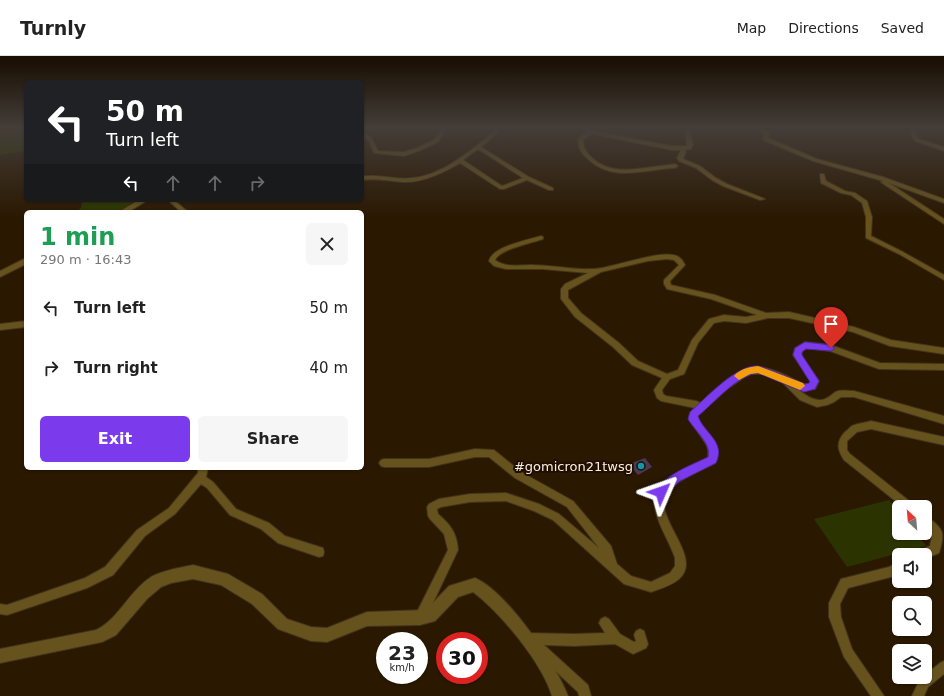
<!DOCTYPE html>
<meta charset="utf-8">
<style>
:root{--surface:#fff;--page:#f6f6f6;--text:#222;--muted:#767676;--line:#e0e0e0;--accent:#7c3aed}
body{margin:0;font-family:"DejaVu Sans",sans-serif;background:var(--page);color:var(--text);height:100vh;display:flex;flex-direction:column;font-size:15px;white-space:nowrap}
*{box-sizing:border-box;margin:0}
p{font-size:13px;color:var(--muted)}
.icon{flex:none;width:22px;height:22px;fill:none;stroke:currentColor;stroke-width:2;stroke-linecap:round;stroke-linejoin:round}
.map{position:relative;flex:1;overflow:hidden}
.sheet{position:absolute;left:24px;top:154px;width:340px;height:260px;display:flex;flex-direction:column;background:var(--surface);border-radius:6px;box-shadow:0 1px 3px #0004}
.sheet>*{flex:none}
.hud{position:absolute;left:24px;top:24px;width:340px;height:122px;border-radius:6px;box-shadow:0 1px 3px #0004;background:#202124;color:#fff;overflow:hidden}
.needle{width:26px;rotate:334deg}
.buttons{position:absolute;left:892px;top:444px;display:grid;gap:8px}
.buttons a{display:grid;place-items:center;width:40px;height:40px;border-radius:6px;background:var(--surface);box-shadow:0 1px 3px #0004;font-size:20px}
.speed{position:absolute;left:376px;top:576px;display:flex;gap:8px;font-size:20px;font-weight:700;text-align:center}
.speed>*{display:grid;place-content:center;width:52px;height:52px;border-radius:50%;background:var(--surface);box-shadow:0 1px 3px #0004;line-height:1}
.speed small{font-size:10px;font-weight:400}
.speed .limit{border:6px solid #d22;background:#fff;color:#111}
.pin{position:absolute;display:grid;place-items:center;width:34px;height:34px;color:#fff;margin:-41px -17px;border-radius:50% 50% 50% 0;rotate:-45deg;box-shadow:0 0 4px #0007}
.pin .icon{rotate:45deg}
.me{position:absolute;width:44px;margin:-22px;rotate:47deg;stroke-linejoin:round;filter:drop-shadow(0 0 3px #0008)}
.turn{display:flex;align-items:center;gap:14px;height:84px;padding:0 16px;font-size:18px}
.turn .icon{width:52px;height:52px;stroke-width:2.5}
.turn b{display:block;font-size:28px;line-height:34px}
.lanes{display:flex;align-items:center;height:38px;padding:0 16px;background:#0003;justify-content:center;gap:20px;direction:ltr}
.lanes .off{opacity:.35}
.round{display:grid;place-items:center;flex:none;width:42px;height:42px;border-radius:6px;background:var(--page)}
.overview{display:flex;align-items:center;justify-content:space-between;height:68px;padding:0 16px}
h1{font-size:24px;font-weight:800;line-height:30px;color:#1e9e55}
.primary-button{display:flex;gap:8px;margin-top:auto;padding:8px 16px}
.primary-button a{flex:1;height:46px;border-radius:6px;background:var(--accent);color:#fff;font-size:16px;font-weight:800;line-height:46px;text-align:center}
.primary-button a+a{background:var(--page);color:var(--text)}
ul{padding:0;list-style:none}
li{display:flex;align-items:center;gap:12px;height:60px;padding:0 16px}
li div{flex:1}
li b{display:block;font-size:15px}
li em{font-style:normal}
header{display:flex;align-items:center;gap:24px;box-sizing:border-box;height:56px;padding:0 20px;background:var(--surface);border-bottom:1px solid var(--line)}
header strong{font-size:19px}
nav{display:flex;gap:22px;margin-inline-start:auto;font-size:14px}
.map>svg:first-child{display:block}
.green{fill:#2b3400}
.building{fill:#4b3953}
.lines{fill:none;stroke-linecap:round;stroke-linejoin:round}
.minor-casing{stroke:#43321c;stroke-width:2}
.tertiary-casing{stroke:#43321c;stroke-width:2}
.minor{fill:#66521c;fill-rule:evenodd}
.tertiary{fill:#66521c;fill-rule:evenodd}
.route{fill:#7c3aed;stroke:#51269a}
.slow{fill:#f59e0b}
.culture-dot{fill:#0f9aa8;stroke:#200f00;stroke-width:1.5}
.labels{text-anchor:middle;stroke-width:4;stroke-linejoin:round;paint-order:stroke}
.poi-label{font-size:13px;fill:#fbeee0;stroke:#200f00;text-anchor:end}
</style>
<header>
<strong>Turnly</strong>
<nav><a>Map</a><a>Directions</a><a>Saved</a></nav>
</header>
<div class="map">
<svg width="944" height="640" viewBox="0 0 944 640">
<rect width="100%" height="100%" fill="#2a1801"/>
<!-- green -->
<g class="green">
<path d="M0,72h26v23l-26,4z"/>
<path d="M82,144h55l-19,12h-44l7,-4z"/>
<path d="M889,444l10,12v21h17l10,13 -79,21 -33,-48z"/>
</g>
<!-- building -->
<path class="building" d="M645,402l7,9 -14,8 -9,-11z"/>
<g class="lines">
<!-- minor casing -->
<g class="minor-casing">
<g id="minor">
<path d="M442,72h5l-9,14 -17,8 -17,6 -30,-3 -5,-12 -7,-6v-3l9,5 7,14 26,1 13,-4 17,-8z"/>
<path d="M494,72h4v4l-17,15 48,30 24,11v2h-4l-22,-10 -23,9h-4l-40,-26c-17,10 -37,20 -57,19 -14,-1 -27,-4 -41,-2v-4h6c15,-1 29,4 44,2 31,-3 58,-27 82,-46zM478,93l45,29 -21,8 -39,-26z"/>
<path d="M581,72h6l5,3 80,15h15l-2,-18h4l4,17 -2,4 -6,1 1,2 -3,7 17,7 16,12 11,6 38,15 -5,1 -37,-14 -11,-6 -16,-12 -17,-7 -2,-3 3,-6v-2h-8l-80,-16 -9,6c0,7 3,12 8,17 22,21 50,10 77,8l7,-1 3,2 -3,2c-30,1 -62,15 -87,-9 -6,-5 -10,-11 -10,-19l3,-4 6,-4z"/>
<path d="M751,72h8l9,3 1,3 -1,4 49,21 66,18 61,22v4l-55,-20 55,36v5l-62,-41 -1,-1 2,-1 -70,-20 -50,-21 1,-7z"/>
<path d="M912,72h4l-1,6 4,5 25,8v4l-29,-10 -4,-7z"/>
<path d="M820,118h4l2,7 19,10 10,2 12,8 5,16 -1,19 32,16 41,23v5l-45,-26 -33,-16v-21l-4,-14 -11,-8 -10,-2 -20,-10z"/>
<path d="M168,144h6l14,12h-7z"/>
<path d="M541,180l2,1v2c-11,4 -43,10 -48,21 11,8 24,5 36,5 21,0 41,5 62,4 21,-1 66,-20 84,-13 4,2 6,5 8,9l-15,16 1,4 44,10 51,18 23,-1 65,15 37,13 53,8v6l-54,-8 -37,-14 -64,-14h-21l-22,5 -22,-2 -10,2 -16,20 -14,31 -14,5 -8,11 1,4 3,2 30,5 5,2c14,-13 37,-37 57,-36 16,1 33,11 47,18l4,-1 2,-3 -18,-26 2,-7 10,-6 26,3 49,18 64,1v6l-65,-1 -49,-18 -24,-3 -4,3 -1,4 18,26 -4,8 -11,2 -6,-2c8,7 19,15 29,9 4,-2 7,-6 11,-7 5,-1 11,0 16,0l90,25v8l-90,-27h-13l-7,5 -7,3 -10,2 -17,-7 -20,-20 -17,-6h-12l-6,3 -18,12 -30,27c6,16 28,26 18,47 -12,6 -43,19 -49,30 -13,26 38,64 13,86 -7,6 -19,10 -28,13l-27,-8 -71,-64 -19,-9 -28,-10 -36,1 -29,5 -4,2 1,5c12,10 19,19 20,36l-34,72 -4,2 -4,-2 -2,-4 34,-68 -4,-16 -14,-15 -2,-3 -1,-9 2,-3 10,-5 31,-5 36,-1 33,11 20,10 40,34 -32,-41 -52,-29 -26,-21h-14l-46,10h-45l-3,-1 -2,-3 2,-3 3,-1h45l46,-10 19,1 27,22 52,29 38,45 6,18 14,12 20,6 19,-9 5,-7v-8c-5,-15 -15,-30 -19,-45 -9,-33 29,-44 52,-55v-9l-2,-5 -17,-25 1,-6 5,-5 -34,-7 -4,-3 -3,-8 8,-12 -30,-13 -19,-18 -38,-30 -14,-18v-10l4,-5 23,-11 -46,-4h-36l-12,-3 -5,-5c3,-14 38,-21 52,-25zM667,203l7,1 5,5 -15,15v4l3,5 44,10 46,16 -11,2 -22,-2 -15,4 -17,21 -14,30 -11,4 -29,-13 -19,-18 -38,-30 -13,-15v-8l33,-18 47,-11z"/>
<path d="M26,265v6l-26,3v-6z"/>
<path d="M871,365l73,16v8l-73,-16 -14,3 -10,9v9l3,4 63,50 2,3h-12l-59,-47c-7,-11 -8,-18 1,-28 3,-2 5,-5 7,-6 6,-3 13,-3 19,-5z"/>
<path d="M198,412h10l-2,9 7,5 23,27 33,14 16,13 38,12 1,4 -1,4 -4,1 -41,-14 -17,-14 -31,-14 -23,-27 -6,-4 -26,30 -30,22 -32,39 -26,13 -80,27 -7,-1v-10l7,1 78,-27 20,-11 32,-37 32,-22 29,-35z"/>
<path d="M925,460c5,2 16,11 17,17 1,5 -1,14 -3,20l-14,6v-4h-7l1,-4 11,-5 2,-11 -7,-7z"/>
<path d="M899,506v11l-8,4 -43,11 -8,16 1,13 11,32 32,47h-13l-27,-39 -15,-40v-14l12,-24 48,-12z"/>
<path d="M605,561l4,2 11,15 14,8 2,-1 -2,-6 2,-4 4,-2 4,2 4,13 -2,4 -13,6 -18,-10 -41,2 -30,-1 44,40 3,11h-12l-1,-4 -45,-42 -1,-5 -10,-2 -2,-4 2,-4 4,-2 48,1 31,-1 -6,-10 2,-4z"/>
<path d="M944,605v13l-16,13 -4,9h-12l8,-17 5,-2v-2l15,-12z"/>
</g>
</g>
<!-- tertiary casing -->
<g class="tertiary-casing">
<g id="tertiary">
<path d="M139,144h9l-20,12h-9z"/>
<path d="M26,202v6l-26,13v-6z"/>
<path d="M193,509l35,9 34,20 25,25 24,8 16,1 40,-16 59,-2 23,-24 26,-8c32,14 81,86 93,118h-16c-10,-33 -51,-83 -79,-104l-15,5 -23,24 -15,4 -53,1 -40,16 -16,-1 -33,-12 -26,-25 -31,-19 -28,-6 -22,4 -10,4 -14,12 -31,36 -14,7 -102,21v-14l96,-19c23,-11 33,-39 55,-53 13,-7 28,-9 42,-12z"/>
</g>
</g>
<!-- minor -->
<use href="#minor" class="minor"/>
<!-- tertiary -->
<use href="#tertiary" class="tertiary"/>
</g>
<!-- sky -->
<linearGradient id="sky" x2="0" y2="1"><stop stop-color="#170d01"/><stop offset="0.44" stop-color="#443d38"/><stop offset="1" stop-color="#443d38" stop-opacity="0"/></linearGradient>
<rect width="944" height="162" fill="url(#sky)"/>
<!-- route -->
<path class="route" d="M805,286l26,3 4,3 -4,3 -25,-2 -4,3v3l17,26 -4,8 -11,3 -46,-19c-21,2 -44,30 -60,43 6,18 28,25 18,47l-36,18 -15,14 -4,2 -4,-2 -1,-3c7,-17 36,-27 52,-35 4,-13 -14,-27 -20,-38l2,-7c16,-14 47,-48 68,-46 10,2 36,14 47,18l4,-1 1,-1 -17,-27 2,-7z"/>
<!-- slow -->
<path class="slow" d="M758,310l45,17 2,3 -5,4 -42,-17 -8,1 -11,6 -5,-4c6,-7 15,-9 24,-10z"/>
<!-- markers -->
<circle class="culture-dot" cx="641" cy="410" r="4"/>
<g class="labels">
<!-- poi labels -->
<g class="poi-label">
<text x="633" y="415">#gomicron21twsg</text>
</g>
</g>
</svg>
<div class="buttons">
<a><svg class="needle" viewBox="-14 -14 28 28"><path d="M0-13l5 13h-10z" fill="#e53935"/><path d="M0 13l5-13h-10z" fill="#767676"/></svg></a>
<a><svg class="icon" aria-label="sound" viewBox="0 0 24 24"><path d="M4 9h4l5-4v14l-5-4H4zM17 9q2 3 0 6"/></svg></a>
<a><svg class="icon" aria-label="search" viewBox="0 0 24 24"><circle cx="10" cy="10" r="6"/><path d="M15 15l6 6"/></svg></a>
<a><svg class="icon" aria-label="layers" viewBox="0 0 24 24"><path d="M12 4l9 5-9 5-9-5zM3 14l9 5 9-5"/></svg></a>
</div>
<div class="speed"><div>23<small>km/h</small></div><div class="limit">30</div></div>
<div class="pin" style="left:831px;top:292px;background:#d93025"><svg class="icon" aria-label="arrive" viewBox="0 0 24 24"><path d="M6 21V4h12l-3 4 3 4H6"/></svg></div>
<svg class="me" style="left:661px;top:436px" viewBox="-20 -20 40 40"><path d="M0-17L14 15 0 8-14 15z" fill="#7c3aed" stroke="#fff" stroke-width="4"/></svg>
<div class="hud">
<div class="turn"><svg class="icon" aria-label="left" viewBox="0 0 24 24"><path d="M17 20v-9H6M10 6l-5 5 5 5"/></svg><div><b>50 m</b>Turn left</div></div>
<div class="lanes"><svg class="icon" aria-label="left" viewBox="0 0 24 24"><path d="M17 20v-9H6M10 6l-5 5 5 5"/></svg><svg class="icon off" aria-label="ahead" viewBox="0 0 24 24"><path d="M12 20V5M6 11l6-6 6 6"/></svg><svg class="icon off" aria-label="ahead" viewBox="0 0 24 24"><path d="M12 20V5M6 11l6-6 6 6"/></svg><svg class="icon off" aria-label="right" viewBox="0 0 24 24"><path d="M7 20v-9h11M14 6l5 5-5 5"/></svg></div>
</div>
<section class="sheet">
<div class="overview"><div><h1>1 min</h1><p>290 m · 16:43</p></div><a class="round"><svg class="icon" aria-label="close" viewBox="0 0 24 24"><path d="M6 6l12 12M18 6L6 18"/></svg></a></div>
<ul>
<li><svg class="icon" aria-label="left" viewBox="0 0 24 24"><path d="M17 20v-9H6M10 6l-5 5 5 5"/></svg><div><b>Turn left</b></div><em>50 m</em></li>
<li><svg class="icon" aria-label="right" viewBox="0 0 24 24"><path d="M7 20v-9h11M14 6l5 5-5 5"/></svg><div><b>Turn right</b></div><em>40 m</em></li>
</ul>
<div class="primary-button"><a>Exit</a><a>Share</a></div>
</section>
</div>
